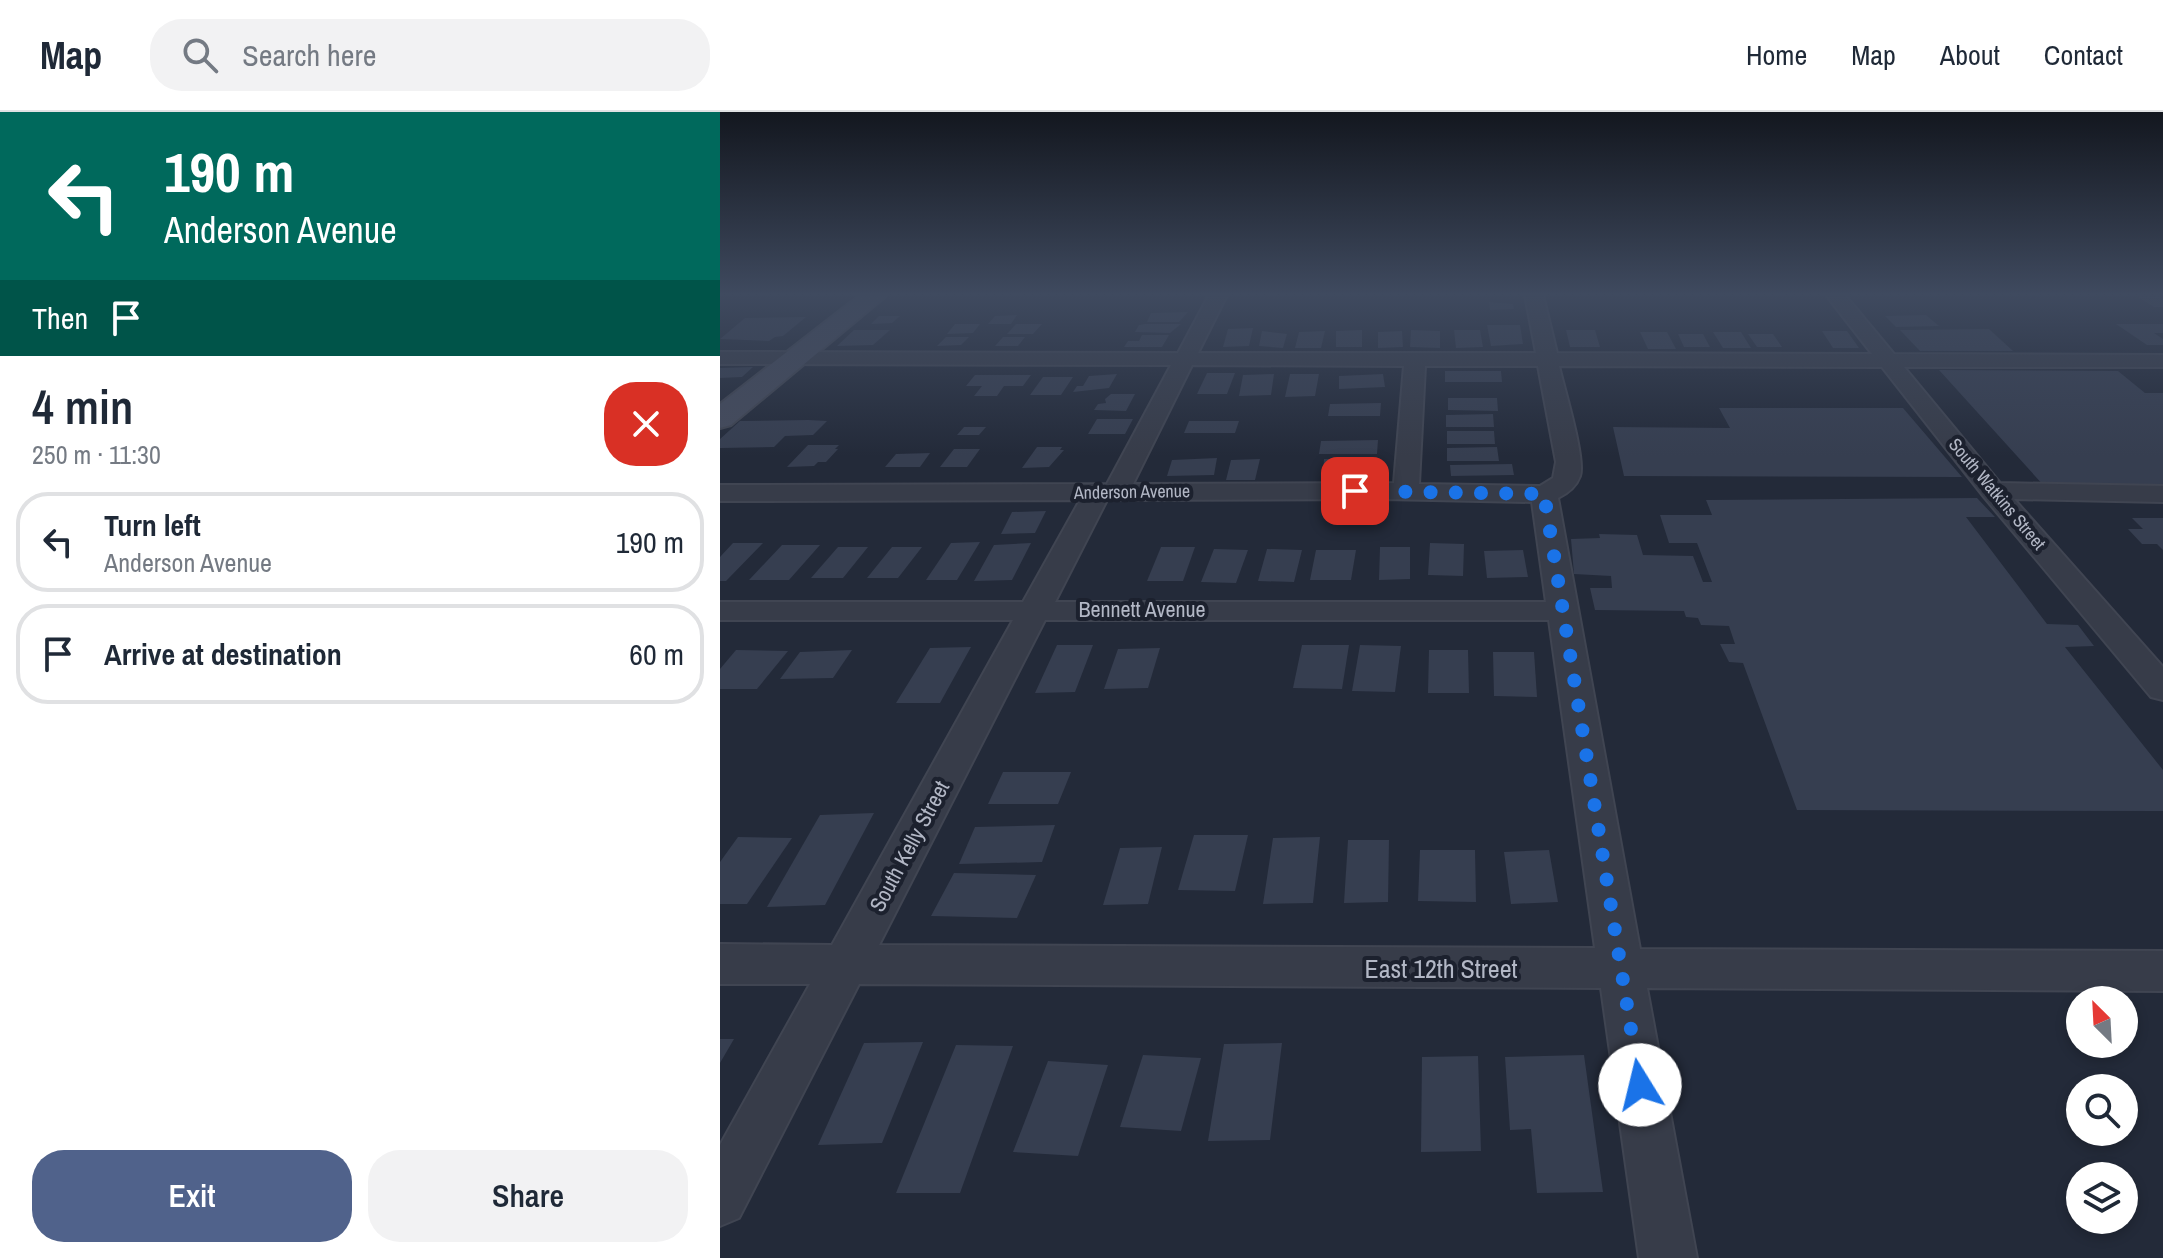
<!DOCTYPE html>
<meta charset="utf-8">
<style>
:root{--surface:#fff;--page:#f2f2f3;--text:#1f2937;--muted:#747a83;--line:#e0e1e3;--accent:#50628b}
body{margin:0;font-family:"Archivo Narrow",sans-serif;background:var(--page);color:var(--text);height:100vh;display:flex;flex-direction:column;font-size:30px;white-space:nowrap}
*{box-sizing:border-box;margin:0}
p{font-size:26px;color:var(--muted)}
.icon{flex:none;width:44px;height:44px;fill:none;stroke:currentColor;stroke-width:2;stroke-linecap:round;stroke-linejoin:round}
.map{position:relative;flex:1;overflow:hidden}
.details{display:flex;flex-direction:column;background:var(--surface);width:720px}
.details>*{flex:none}
.hud{background:#00695c;color:#fff;overflow:hidden}
.needle{width:52px;rotate:336deg}
.buttons{position:absolute;left:1346px;top:874px;display:grid;gap:16px}
.buttons a{display:grid;place-items:center;width:72px;height:72px;border-radius:50%;background:var(--surface);box-shadow:0 4px 12px #0003;font-size:40px}
.pin{position:absolute;display:grid;place-items:center;width:68px;height:68px;color:#fff;margin:-34px;border-radius:16px;box-shadow:0 4px 12px #0006}
.me{position:absolute;width:88px;margin:-44px;rotate:351deg;stroke-linejoin:round;filter:drop-shadow(0 0 6px #0008)}
.turn{display:flex;align-items:center;gap:28px;height:168px;padding:0 32px;font-size:36px}
.turn .icon{width:104px;height:104px;stroke-width:2.5}
.turn b{display:block;font-size:56px;line-height:68px}
.then{display:flex;align-items:center;height:76px;padding:0 32px;background:#0003;gap:16px;font-size:30px}
.round{display:grid;place-items:center;flex:none;width:84px;height:84px;border-radius:32px;background:var(--page)}
.head{display:flex;align-items:center;justify-content:space-between;height:136px;padding:0 32px}
h1{font-size:48px;font-weight:600;line-height:60px}
.cta{display:flex;gap:16px;margin-top:auto;padding:16px 32px}
.cta a{flex:1;height:92px;border-radius:32px;background:var(--accent);color:#fff;font-size:32px;font-weight:600;line-height:92px;text-align:center}
.cta a+a{background:var(--page);color:var(--text)}
ul{padding:0;list-style:none}
li{display:flex;align-items:center;gap:24px;height:100px;margin:0 16px 12px;padding:0 16px;border:4px solid var(--line);border-radius:32px}
li div{flex:1}
li b{display:block;font-size:30px}
li em{font-style:normal}
header{display:flex;align-items:center;gap:48px;box-sizing:border-box;height:112px;padding:0 40px;background:var(--surface);border-bottom:2px solid var(--line)}
header strong{font-size:38px}
nav{display:flex;gap:44px;margin-inline-start:auto;font-size:28px}
.search{width:560px;height:72px;background:var(--page);display:flex;align-items:center;gap:20px;box-sizing:border-box;padding:0 28px;border-radius:32px;color:var(--muted);font-size:30px}
main{display:flex;flex:1;min-height:0}
.map>svg:first-child{display:block}
.building{fill:#363e50}
.lines{fill:none;stroke-linecap:round;stroke-linejoin:round}
.street-casing{stroke:#404552;stroke-width:4}
.secondary-casing{stroke:#404552;stroke-width:4}
.street{fill:#373c49;fill-rule:evenodd}
.secondary{fill:#454b5c;fill-rule:evenodd}
.route{stroke:#1a73e8;stroke-width:14;stroke-dasharray:0 25.2}
.labels{text-anchor:middle;stroke-width:8;stroke-linejoin:round;paint-order:stroke}
.far-street-label{font-size:18px;fill:#b2b7c5;stroke:#1c212e}
.street-label{font-size:22px;fill:#b2b7c5;stroke:#1c212e}
.near-street-label{font-size:26px;fill:#b2b7c5;stroke:#1c212e}
</style>
<header>
<strong>Map</strong>
<div class="search"><svg class="icon" aria-label="search" viewBox="0 0 24 24"><circle cx="10" cy="10" r="6"/><path d="M15 15l6 6"/></svg>Search here</div>
<nav><a>Home</a><a>Map</a><a>About</a><a>Contact</a></nav>
</header>
<main>
<section class="details">
<div class="hud">
<div class="turn"><svg class="icon" aria-label="left" viewBox="0 0 24 24"><path d="M17 20v-9H6M10 6l-5 5 5 5"/></svg><div><b>190 m</b>Anderson Avenue</div></div>
<div class="then">Then<svg class="icon" aria-label="arrive" viewBox="0 0 24 24"><path d="M6 21V4h12l-3 4 3 4H6"/></svg></div>
</div>
<div class="head"><div><h1>4 min</h1><p>250 m · 11:30</p></div><a class="round" style="background:#d93025;color:#fff"><svg class="icon" aria-label="close" viewBox="0 0 24 24"><path d="M6 6l12 12M18 6L6 18"/></svg></a></div>
<ul>
<li><svg class="icon" aria-label="left" viewBox="0 0 24 24"><path d="M17 20v-9H6M10 6l-5 5 5 5"/></svg><div><b>Turn left</b><p>Anderson Avenue</p></div><em>190 m</em></li>
<li><svg class="icon" aria-label="arrive" viewBox="0 0 24 24"><path d="M6 21V4h12l-3 4 3 4H6"/></svg><div><b>Arrive at destination</b></div><em>60 m</em></li>
</ul>
<div class="cta"><a>Exit</a><a>Share</a></div>
</section>
<div class="map">
<svg width="1443" height="1146" viewBox="0 0 1443 1146">
<rect width="100%" height="100%" fill="#232a39"/>
<!-- building -->
<g class="building">
<path d="M1415,183h22l6,4v8h-9z"/>
<path d="M769,190l24,2 1,5 -24,1z"/>
<path d="M468,200l-9,10h-32l4,-9z"/>
<path d="M297,203l-6,9h-23l7,-8z"/>
<path d="M1206,203l13,11 -43,1 -11,-11z"/>
<path d="M159,204h21l-8,7 -21,1z"/>
<path d="M86,205l-23,19 -8,1 -6,4 -49,-2 25,-21z"/>
<path d="M235,212h25l-7,9 -26,1z"/>
<path d="M296,212h26l-9,10h-26z"/>
<path d="M425,212h36l-11,9 -35,-1 4,-7z"/>
<path d="M1396,212h47v9h-9l9,6v6h-16z"/>
<path d="M767,213h33l3,19 -32,2z"/>
<path d="M533,216l-4,18 -26,1 5,-18z"/>
<path d="M1269,217l24,22h-93l-20,-21z"/>
<path d="M134,218h36l-17,15 -36,1z"/>
<path d="M642,218v17h-26v-16z"/>
<path d="M691,218l29,1v17l-30,-1z"/>
<path d="M734,218h26l3,17 -27,1z"/>
<path d="M846,218h29l5,17h-30z"/>
<path d="M542,219l25,3 -4,14 -24,-2z"/>
<path d="M605,219l-4,17h-26l4,-16z"/>
<path d="M682,219l1,16 -25,1v-16z"/>
<path d="M1102,219h25l12,17h-26z"/>
<path d="M920,220h27l9,17h-28z"/>
<path d="M993,220h28l10,16h-28z"/>
<path d="M958,222h25l7,13h-26z"/>
<path d="M1028,222h25l9,13h-25z"/>
<path d="M422,223h27l-7,12h-38l4,-6h11z"/>
<path d="M226,225h23l-8,8 -24,1z"/>
<path d="M283,225h22l-7,9h-23z"/>
<path d="M33,255l-11,10 -22,1v-10z"/>
<path d="M1219,258l179,1 27,22h18v95l-118,-1z"/>
<path d="M725,259h56l1,11h-57z"/>
<path d="M487,261h28l-8,21h-30z"/>
<path d="M397,262l-8,14 -36,4 4,-6h6l6,-10z"/>
<path d="M554,262l-3,21 -32,1 4,-21z"/>
<path d="M570,262h29l-4,22 -30,1z"/>
<path d="M663,262l2,13 -46,2v-13z"/>
<path d="M255,263h56l-8,11h-19l-7,10h-23l8,-10h-16z"/>
<path d="M323,265h30l-12,18h-31z"/>
<path d="M391,282h24l-9,17 -32,-1 4,-6 8,-1 -1,-4z"/>
<path d="M728,286h49l1,13 -50,-1z"/>
<path d="M661,291l-1,13h-52l2,-12z"/>
<path d="M999,296h184l59,69 -338,-1 -11,-49 117,1z"/>
<path d="M773,302l1,13h-48v-12z"/>
<path d="M377,307h36l-8,15h-37z"/>
<path d="M88,308l19,1 -14,14 -28,1 -11,11 -54,1v-9l20,-18z"/>
<path d="M469,309h50l-4,12h-51z"/>
<path d="M244,315h22l-7,8h-22z"/>
<path d="M727,319h47l1,13h-48z"/>
<path d="M658,328l-1,14h-58l2,-13z"/>
<path d="M88,333h31l-4,4h3l-12,13h-8l-4,4 -27,1z"/>
<path d="M317,335h25l-2,3h4l-15,17 -27,1z"/>
<path d="M777,335l2,14h-52v-13z"/>
<path d="M234,337h26l-13,18h-27z"/>
<path d="M210,341l-10,14h-35l11,-13z"/>
<path d="M497,346l-3,17 -47,1 5,-16z"/>
<path d="M656,346v14l-53,2 1,-15z"/>
<path d="M540,347l-5,21h-29l5,-20z"/>
<path d="M792,352l2,11 -63,1 -1,-11z"/>
<path d="M1257,386l18,19h-29l81,107 31,1 16,21 -29,1 98,123v41l-366,-1 -54,-147 -14,-1 -9,-18h15l-6,-18 -28,-1 -3,-7 -12,-1 -2,-6 -89,-1 -5,-22h22l-1,-12 -37,-2 -3,-35 29,-1 -1,-4 38,1 6,20 50,1 10,26h9l-15,-39h-28l-9,-28h52l-6,-15z"/>
<path d="M326,399l-11,22 -34,1 11,-22z"/>
<path d="M1412,406h31v32l-6,-6h-15l-14,-15h15z"/>
<path d="M260,430l-23,38h-31l25,-37z"/>
<path d="M13,431h30l-37,38h-6v-24z"/>
<path d="M311,431l-19,37 -38,1 20,-36z"/>
<path d="M710,431l34,1 -1,32 -35,-1z"/>
<path d="M62,433h38l-31,35h-40z"/>
<path d="M118,435h30l-25,31h-32z"/>
<path d="M172,435h30l-24,31h-31z"/>
<path d="M441,435h34l-12,34h-36z"/>
<path d="M660,435h30v32l-31,1z"/>
<path d="M494,437l34,1 -12,33 -35,-1z"/>
<path d="M547,437l35,1 -8,32 -36,-1z"/>
<path d="M596,438h40l-5,30h-41z"/>
<path d="M803,438l5,27 -41,1 -3,-27z"/>
<path d="M337,533h36l-18,47 -40,1z"/>
<path d="M582,533h47l-7,44 -49,-1z"/>
<path d="M640,533l41,1 -6,46 -43,-1z"/>
<path d="M251,535l-31,56h-44l34,-55z"/>
<path d="M440,536l-12,40 -44,1 14,-40z"/>
<path d="M16,538l52,1 -31,38h-37v-20z"/>
<path d="M132,538l-19,28 -53,1 20,-27z"/>
<path d="M709,538h39l1,43h-41z"/>
<path d="M773,540h41l3,45 -43,-1z"/>
<path d="M283,660h68l-13,32h-70z"/>
<path d="M154,701l-49,92 -58,2 53,-92z"/>
<path d="M335,713l-13,37 -83,2 16,-37z"/>
<path d="M474,723h54l-13,56 -57,-1z"/>
<path d="M18,725l54,1 -45,66h-27v-42z"/>
<path d="M600,725l-7,66 -50,1 10,-66z"/>
<path d="M628,728h41l-1,62 -44,1z"/>
<path d="M442,735l-14,57 -45,1 17,-57z"/>
<path d="M700,738h55l1,52 -58,-1z"/>
<path d="M829,738l9,52 -47,2 -7,-52z"/>
<path d="M234,761l82,2 -19,43 -86,-2z"/>
<path d="M0,927h14l-14,24z"/>
<path d="M203,930l-41,101 -64,2 46,-102z"/>
<path d="M562,931l-12,97 -62,1 16,-97z"/>
<path d="M236,933l57,1 -53,147h-64z"/>
<path d="M423,943l58,3 -20,73 -61,-4z"/>
<path d="M864,943l19,137 -66,1 -6,-64 -21,1 -5,-73z"/>
<path d="M758,944l3,95 -60,1 1,-95z"/>
<path d="M328,949l60,4 -30,91 -65,-4z"/>
</g>
<g class="lines">
<!-- street casing -->
<g class="street-casing">
<path id="street" d="M489,183h18l-29,58h338l-11,-58h18l14,58 315,1 -46,-59h19l49,59 269,1v12h-259l96,116 163,3v16l-149,-3 149,168v33l-12,-3 -167,-200 -102,-130 -323,-1c5,22 27,93 21,110 -4,11 -12,17 -22,22l82,451 523,2v40l-516,-3 50,270h-58l-38,-270 -742,-4 -120,234 -19,8v-81l90,-161h-90v-40l112,1 181,-325h-293v-18h303l57,-102 -360,1v-16l387,-1 64,-119 -451,-1v-12l458,1zM472,253l212,1 -10,117 -261,1zM705,254h113l18,96 -3,16 -13,8 -121,-2zM665,387l147,3 14,100h-491l52,-102zM325,508h504l46,328 -716,-3z"/>
</g>
<!-- secondary casing -->
<g class="secondary-casing">
<path id="secondary" d="M140,183h27l-156,130 -11,3v-24z"/>
</g>
<!-- street -->
<use href="#street" class="street"/>
<!-- secondary -->
<use href="#secondary" class="secondary"/>
</g>
<!-- sky -->
<linearGradient id="sky" x2="0" y2="1"><stop stop-color="#13171f"/><stop offset="0.53" stop-color="#3f4a5f"/><stop offset="1" stop-color="#3f4a5f" stop-opacity="0"/></linearGradient>
<rect width="1443" height="344" fill="url(#sky)"/>
<g class="lines">
<!-- route -->
<path class="route" d="M635,379l189,3 96,591"/>
</g>
<g class="labels">
<!-- far-street labels -->
<g class="far-street-label">
<text transform="translate(412 380) rotate(-1)" y="6">Anderson Avenue</text>
<text transform="translate(1277 382) rotate(50)" y="6">South Watkins Street</text>
</g>
<!-- street labels -->
<g class="street-label">
<text x="422" y="505">Bennett Avenue</text>
<text transform="translate(189 734) rotate(-62)" y="8">South Kelly Street</text>
</g>
<!-- near-street labels -->
<g class="near-street-label">
<text x="721" y="866">East 12th Street</text>
</g>
</g>
</svg>
<div class="buttons">
<a><svg class="needle" viewBox="-14 -14 28 28"><path d="M0-13l5 13h-10z" fill="#e53935"/><path d="M0 13l5-13h-10z" fill="#747a83"/></svg></a>
<a><svg class="icon" aria-label="search" viewBox="0 0 24 24"><circle cx="10" cy="10" r="6"/><path d="M15 15l6 6"/></svg></a>
<a><svg class="icon" aria-label="layers" viewBox="0 0 24 24"><path d="M12 4l9 5-9 5-9-5zM3 14l9 5 9-5"/></svg></a>
</div>
<div class="pin" style="left:635px;top:379px;background:#d93025"><svg class="icon" aria-label="arrive" viewBox="0 0 24 24"><path d="M6 21V4h12l-3 4 3 4H6"/></svg></div>
<svg class="me" style="left:920px;top:973px" viewBox="-20 -20 40 40"><circle r="19" fill="#fff"/><path d="M0-13L10 11 0 6-10 11z" fill="#1a73e8"/></svg>
</div>
</main>
